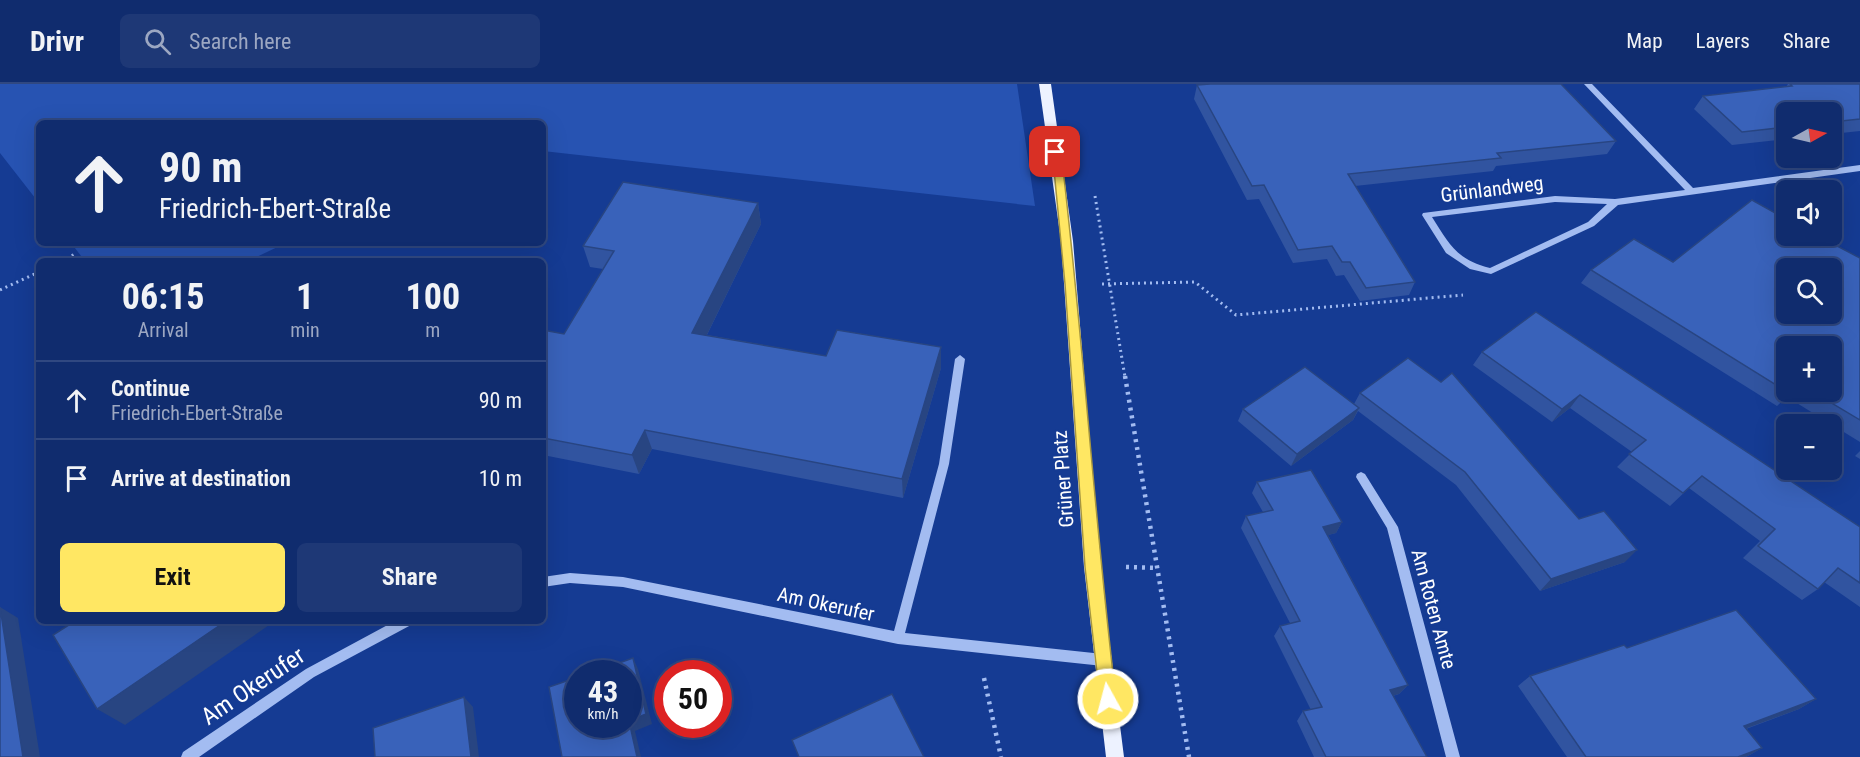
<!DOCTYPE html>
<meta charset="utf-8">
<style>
:root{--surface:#102c6e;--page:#1e3876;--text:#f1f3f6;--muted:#9ca7c2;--line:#304881;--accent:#ffe763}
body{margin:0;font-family:"Roboto Condensed",sans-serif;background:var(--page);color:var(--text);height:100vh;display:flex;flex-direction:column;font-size:22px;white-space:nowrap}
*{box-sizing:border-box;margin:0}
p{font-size:20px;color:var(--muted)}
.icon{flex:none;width:33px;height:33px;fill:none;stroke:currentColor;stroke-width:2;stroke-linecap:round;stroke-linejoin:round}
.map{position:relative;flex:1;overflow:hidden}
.details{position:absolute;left:36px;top:174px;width:510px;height:366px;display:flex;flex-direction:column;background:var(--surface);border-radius:9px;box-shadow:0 6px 24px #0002,0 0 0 2px var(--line)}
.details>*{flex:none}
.guide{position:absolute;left:36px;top:36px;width:510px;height:126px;border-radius:9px;box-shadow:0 6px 24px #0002,0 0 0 2px var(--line);background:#102c6e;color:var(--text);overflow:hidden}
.needle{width:39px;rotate:82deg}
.buttons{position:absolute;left:1776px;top:18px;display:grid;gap:12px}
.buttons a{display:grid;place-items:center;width:66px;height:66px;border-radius:9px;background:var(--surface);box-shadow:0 6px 24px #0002,0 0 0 2px var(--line);font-size:30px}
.speed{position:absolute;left:564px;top:576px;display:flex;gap:12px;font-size:30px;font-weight:700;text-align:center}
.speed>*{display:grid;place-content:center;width:78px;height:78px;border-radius:50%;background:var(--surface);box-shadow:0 6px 24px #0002,0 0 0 2px var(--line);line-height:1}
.speed small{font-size:15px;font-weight:400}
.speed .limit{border:9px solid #d22;background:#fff;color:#111}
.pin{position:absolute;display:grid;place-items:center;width:51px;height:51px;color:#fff;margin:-26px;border-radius:12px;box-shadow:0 3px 9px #0006}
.me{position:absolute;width:66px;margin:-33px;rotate:353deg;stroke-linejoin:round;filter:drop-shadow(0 0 4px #0008)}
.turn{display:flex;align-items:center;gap:21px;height:126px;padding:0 24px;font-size:27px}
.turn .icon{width:78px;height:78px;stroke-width:2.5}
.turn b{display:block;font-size:42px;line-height:51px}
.eta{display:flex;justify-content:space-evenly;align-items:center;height:102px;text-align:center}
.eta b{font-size:36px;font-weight:700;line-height:42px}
.action{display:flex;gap:12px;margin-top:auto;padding:12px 24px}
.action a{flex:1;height:69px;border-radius:9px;background:var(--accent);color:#111;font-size:24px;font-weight:700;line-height:69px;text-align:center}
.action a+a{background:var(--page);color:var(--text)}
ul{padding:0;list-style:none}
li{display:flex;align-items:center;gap:18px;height:78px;padding:0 24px;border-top:2px solid var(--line)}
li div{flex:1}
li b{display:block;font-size:22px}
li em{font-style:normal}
header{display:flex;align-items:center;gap:36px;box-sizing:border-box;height:84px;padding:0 30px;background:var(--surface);border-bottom:2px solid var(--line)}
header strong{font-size:28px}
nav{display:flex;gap:33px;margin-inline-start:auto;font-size:21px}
.search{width:420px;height:54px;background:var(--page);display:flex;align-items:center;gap:15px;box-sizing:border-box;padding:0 21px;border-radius:9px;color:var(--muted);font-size:22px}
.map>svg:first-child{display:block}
.green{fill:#2753b2}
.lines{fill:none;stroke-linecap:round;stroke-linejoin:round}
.path-far1{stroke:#a3bcf1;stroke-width:3;stroke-dasharray:2 4;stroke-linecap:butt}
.path{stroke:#a3bcf1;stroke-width:4.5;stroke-dasharray:3 5;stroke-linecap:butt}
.minor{fill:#a3bcf1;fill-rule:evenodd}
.major{fill:#edf2ff;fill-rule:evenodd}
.wall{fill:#3154a0;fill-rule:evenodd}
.shaded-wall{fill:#284582}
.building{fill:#3962ba;stroke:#284582;stroke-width:1.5;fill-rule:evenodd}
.route{fill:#ffe763;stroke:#a69640;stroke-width:1.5}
.labels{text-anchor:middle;stroke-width:4.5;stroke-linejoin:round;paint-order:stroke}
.street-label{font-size:20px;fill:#fff;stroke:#153b93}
.near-street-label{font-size:24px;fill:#fff;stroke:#153b93}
</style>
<header>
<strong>Drivr</strong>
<div class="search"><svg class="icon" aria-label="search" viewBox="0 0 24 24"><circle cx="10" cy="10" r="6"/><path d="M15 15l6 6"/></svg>Search here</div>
<nav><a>Map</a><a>Layers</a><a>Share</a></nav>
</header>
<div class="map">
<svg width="1860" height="673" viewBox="0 0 1860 673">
<rect width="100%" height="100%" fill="#153b93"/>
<!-- green -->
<g class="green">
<path d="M0,0h1017l18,122 -492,-55v-28h-504v80l-39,-50z"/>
<path d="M71,159h215l-38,18h-163z"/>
</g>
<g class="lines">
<!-- path-far1 -->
<g class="path-far1">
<path d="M1095,112l30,181"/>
<path d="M61,177l14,-7"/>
<path d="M1102,200l93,-2 41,33 227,-20"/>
<path d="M0,206l39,-18"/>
</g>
<!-- path -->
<g class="path">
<path d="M1125,292l64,381"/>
<path d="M1126,483l32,1"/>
<path d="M984,594l17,79"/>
</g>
<!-- minor -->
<g class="minor">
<path d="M1584,0h8l101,104 167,-23v6l-242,34 -24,21 -103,48 -21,-5 -24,-16 -24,-38 1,-2 132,-17 60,3 70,-9zM1555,118l52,2 -19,18 -98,46c-33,-8 -41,-24 -58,-51z"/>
<path d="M960,271l5,4 -16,105 -44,169 198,21 4,2 2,4 -2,4 -4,2 -205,-22 -275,-57 -53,-4 -27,4v-10l27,-4 53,4 271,54 45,-167 16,-105z"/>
<path d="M1361,388l4,2 33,53 62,230h-14l-59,-229 -31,-51 1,-3z"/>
<path d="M395,537h18l-2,4 -97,52 -115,80h-18l2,-5 123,-83z"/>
</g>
<!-- major -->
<path class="major" d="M1039,0h12l22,157 27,326 24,190h-18l-22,-190 -23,-326z"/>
</g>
<!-- wall -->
<g class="wall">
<path d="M1788,0h72v47l-28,3v-22h-46v27l-54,6 -38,-36 9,-13 83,-9z"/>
<path d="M1197,1l419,56 -9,13 -111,12 -3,5 -138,15 60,96 -6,13 -49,6 -16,-26 -8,1 -9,-17 -34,4 -34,-64 -12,1 -53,-101z"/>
<path d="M758,119l3,21 -54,111 119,21 115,-9v21l-38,130 -251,-49 -13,25 -96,-19v-125l21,4 39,-65 -13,-2 -7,-21z"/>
<path d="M1860,174v184l-73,-45 -10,9 -196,-123 10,-13 82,-8zM1832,262v46h-46z"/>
<path d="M1536,228l324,215v80l-36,-25 -6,7 -16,11 -59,-42 17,-17 -71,-53 -19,18 -53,-39 15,-15 -62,-44 -18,14 -79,-57 9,-13z"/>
<path d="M1360,309l219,126 46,43 -85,29 -84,-106 -98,-74 -5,9 -62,46 -53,-45 5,-12 111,-5z"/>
<path d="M1860,367v8l-5,-3z"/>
<path d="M1257,398l85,40 -6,11 -8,2 80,150 -9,9 -6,2 34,61h-113l-17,-36 6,-10 8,-1 -37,-74 6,-10 10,-3 -49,-95 5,-12 17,-4 -11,-19z"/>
<path d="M1627,564l189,51 -17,10 -53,20 16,19 -16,9h-179l-49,-71 12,-10z"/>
</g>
<!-- shaded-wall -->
<g class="shaded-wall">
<path d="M758,119l3,21 -63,129 -6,-20z"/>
<path d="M941,263v21l-38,130 -1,-19z"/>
<path d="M1580,311l-10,13 -18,14 10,-13z"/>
<path d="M1359,324l-6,12 -62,46 6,-12z"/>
<path d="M645,346l7,19 -13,25 -7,-19z"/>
<path d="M1342,438l-6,11 -19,5 6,-11z"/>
<path d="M1637,466l-12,12 -85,29 11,-12z"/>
<path d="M0,523l18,11 22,139h-17z"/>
<path d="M226,537h49l-150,104 -28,-16z"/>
<path d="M633,574l5,11 14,55 -17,7 6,26h-4l-8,-36z"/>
<path d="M1408,601l-9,9 -18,5 9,-9z"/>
<path d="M464,613l9,10 6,50h-8z"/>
<path d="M1816,615l-17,10 -71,26 16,-9z"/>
<path d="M1762,664l-16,9h-8z"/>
</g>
<!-- building -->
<g class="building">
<path d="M1210,0h351l55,57 -119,12 4,5 -153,16 67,108 -49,6 -16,-26h-8l-10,-16 -34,4 -34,-65 -12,1 -55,-101z"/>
<path d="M1790,0h70v35l-28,3v-10h-46v15l-44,5 -39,-36 89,-10z"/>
<path d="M623,98l135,21 -66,130 134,23 11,-26 104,17 -39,132 -257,-49 -13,25 -89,-17v-108l21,4 50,-83 -31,-5z"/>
<path d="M1752,116l34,19v17h32l42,22v162l-47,-28h19v-46h-46v45l-195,-121 43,-31 39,23zM1786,184h46v46h-46z"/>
<path d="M1536,228l324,215v56l-22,-15 -20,21 -60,-43 17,-17 -73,-53 -19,17 -54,-39 17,-14 -66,-45 -18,14 -80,-57z"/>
<path d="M1408,274l33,24 11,-9 127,146 25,-8 33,39 -86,29 -86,-107 -105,-79z"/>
<path d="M1305,283l54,41 -62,46 -54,-45z"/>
<path d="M1311,386l31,52 -19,5 85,158 -18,5 37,67h-101l-23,-46 19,-4 -42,-81 20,-5 -54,-105 27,-6 -16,-28z"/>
<path d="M0,523l23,150h-23z"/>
<path d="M1736,526l80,89 -72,27 18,22 -24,9h-152l-56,-81 94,-31 3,3z"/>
<path d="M75,537h151l-129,88 -44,-74z"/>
<path d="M633,574l13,56 -17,7 8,36h-75l-13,-70 29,-10v47h50v-50h-40z"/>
<path d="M892,610l32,63h-125l-7,-17z"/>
<path d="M464,613l7,60h-96l-2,-29z"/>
</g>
<!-- route -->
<path class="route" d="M1052,65l9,3c22,182 33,365 55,547l-2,5 -6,3 -6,-3 -2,-5 -15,-132 -20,-283z"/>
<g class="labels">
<!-- street labels -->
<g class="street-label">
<text transform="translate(1492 105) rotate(-7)" y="7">Grünlandweg</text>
<text transform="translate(1063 395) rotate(-94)" y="7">Grüner Platz</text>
<text transform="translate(826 520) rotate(12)" y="7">Am Okerufer</text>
<text transform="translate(1434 525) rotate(75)" y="7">Am Roten Amte</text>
</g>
<!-- near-street labels -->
<g class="near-street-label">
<text transform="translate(253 602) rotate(-34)" y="8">Am Okerufer</text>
</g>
</g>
</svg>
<div class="buttons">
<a><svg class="needle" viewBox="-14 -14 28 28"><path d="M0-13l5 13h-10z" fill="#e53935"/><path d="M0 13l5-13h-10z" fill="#9ca7c2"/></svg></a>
<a><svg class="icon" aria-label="sound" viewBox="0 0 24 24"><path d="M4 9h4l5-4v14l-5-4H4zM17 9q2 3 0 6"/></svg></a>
<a><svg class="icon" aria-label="search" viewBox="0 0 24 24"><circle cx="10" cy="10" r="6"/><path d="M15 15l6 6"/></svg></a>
<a>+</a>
<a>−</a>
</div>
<div class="speed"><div>43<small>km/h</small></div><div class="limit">50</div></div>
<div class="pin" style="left:1055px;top:68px;background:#d93025"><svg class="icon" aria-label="arrive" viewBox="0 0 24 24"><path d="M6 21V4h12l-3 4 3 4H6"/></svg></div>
<svg class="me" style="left:1108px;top:615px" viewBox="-20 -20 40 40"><circle r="17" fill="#ffe763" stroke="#fff" stroke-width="3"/><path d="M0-11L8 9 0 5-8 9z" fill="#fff"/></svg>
<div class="guide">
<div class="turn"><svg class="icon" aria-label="ahead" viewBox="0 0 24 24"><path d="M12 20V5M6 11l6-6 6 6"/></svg><div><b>90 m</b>Friedrich-Ebert-Straße</div></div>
</div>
<section class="details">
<div class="eta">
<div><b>06:15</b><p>Arrival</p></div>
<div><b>1</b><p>min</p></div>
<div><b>100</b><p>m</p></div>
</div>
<ul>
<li><svg class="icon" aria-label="ahead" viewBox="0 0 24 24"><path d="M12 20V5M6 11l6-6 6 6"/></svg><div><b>Continue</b><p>Friedrich-Ebert-Straße</p></div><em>90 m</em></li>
<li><svg class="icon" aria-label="arrive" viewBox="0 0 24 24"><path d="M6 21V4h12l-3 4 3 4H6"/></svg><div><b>Arrive at destination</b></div><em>10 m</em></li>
</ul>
<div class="action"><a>Exit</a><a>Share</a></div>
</section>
</div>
